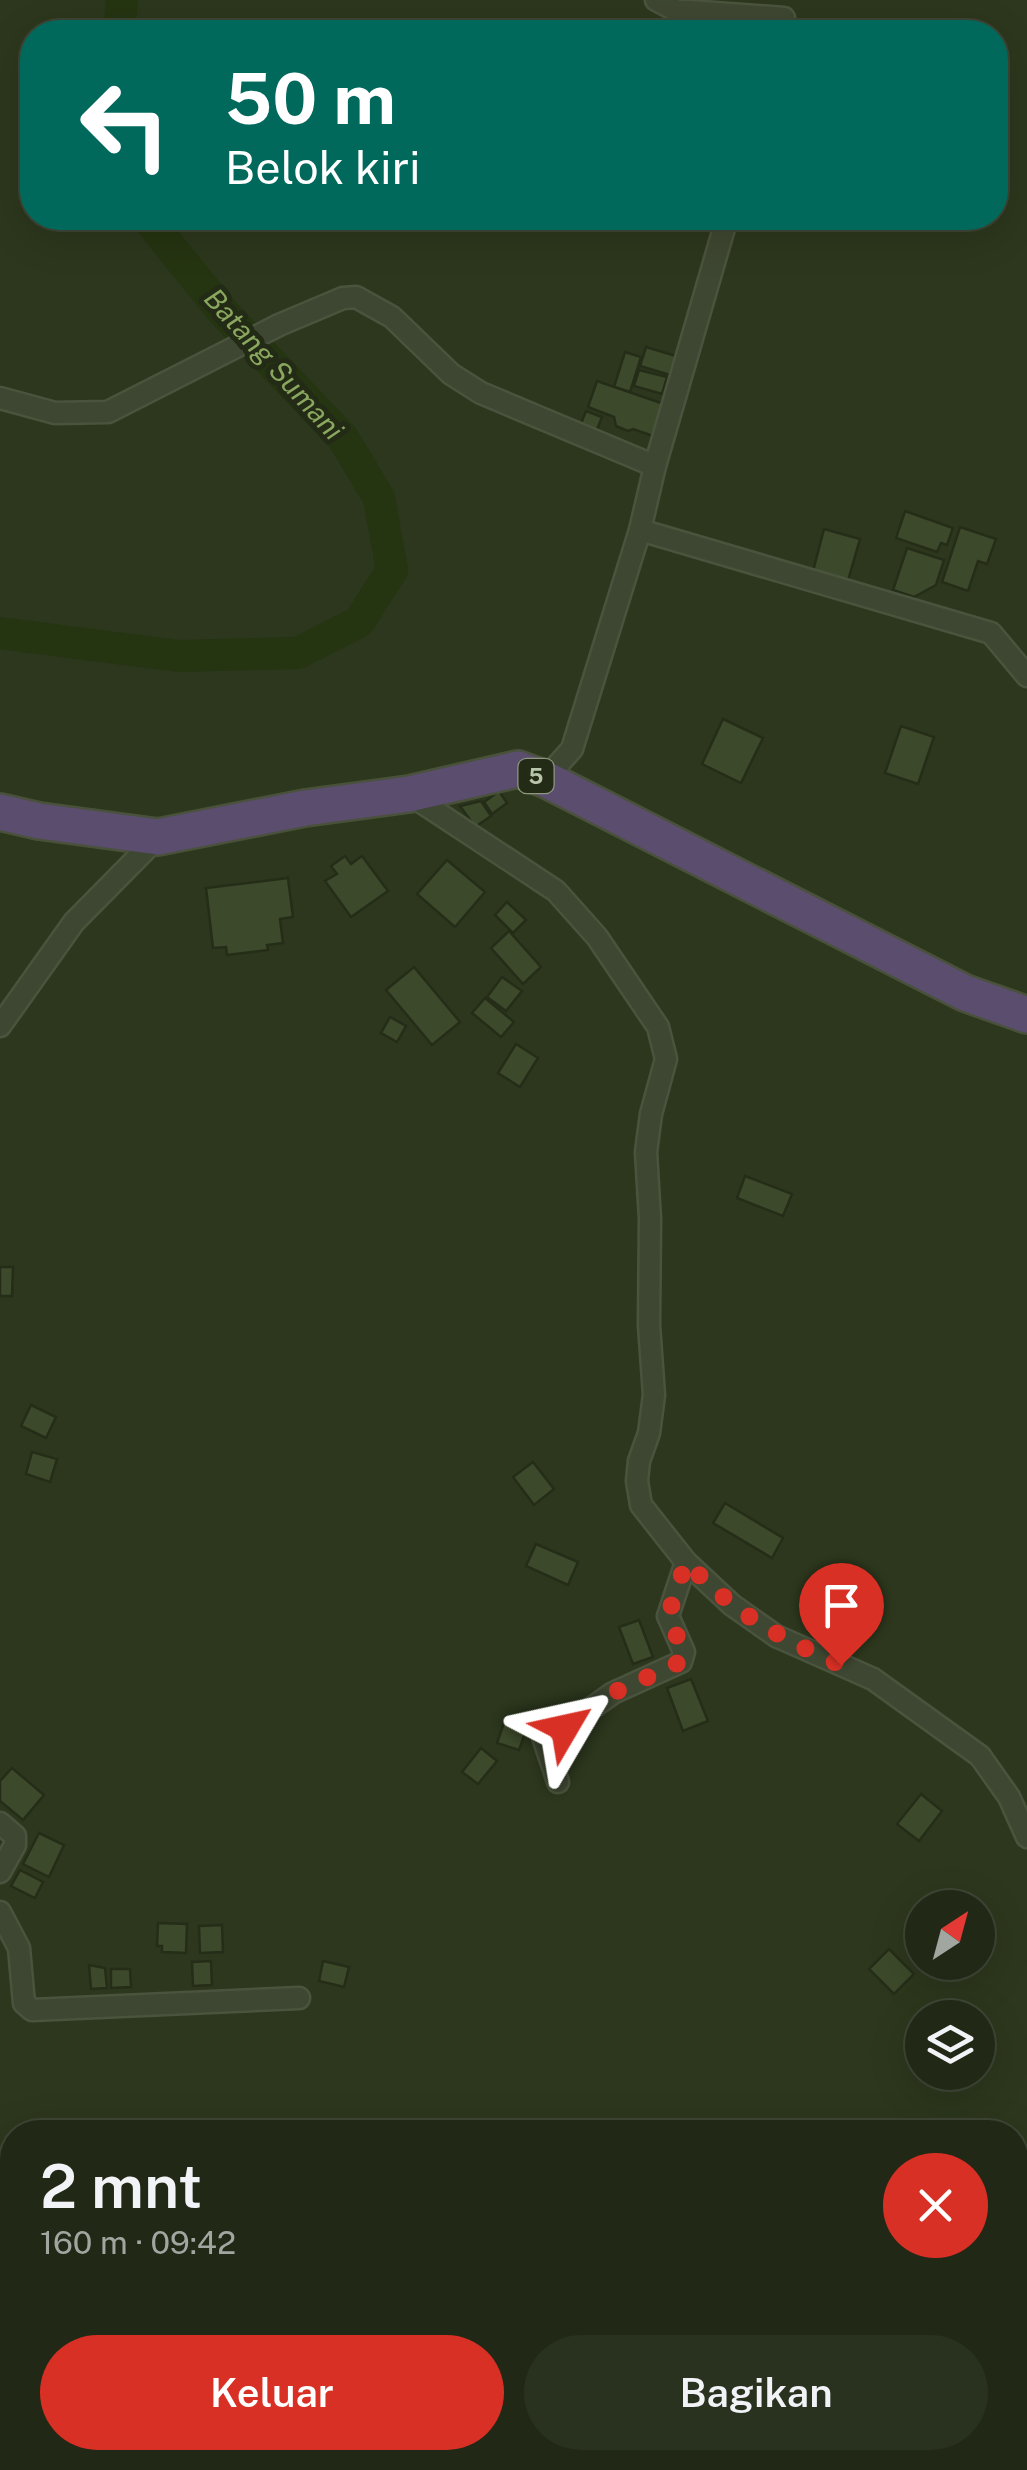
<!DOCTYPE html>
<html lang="id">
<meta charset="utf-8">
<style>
:root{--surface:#212916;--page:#29311f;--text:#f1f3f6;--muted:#a2a6a1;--line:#3e4535;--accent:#d93025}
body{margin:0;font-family:"Public Sans",sans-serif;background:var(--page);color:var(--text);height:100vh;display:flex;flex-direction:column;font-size:38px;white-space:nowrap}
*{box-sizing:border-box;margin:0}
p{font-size:32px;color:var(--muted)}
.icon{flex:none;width:55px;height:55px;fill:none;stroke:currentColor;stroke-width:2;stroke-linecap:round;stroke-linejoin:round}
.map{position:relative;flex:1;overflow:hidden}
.panel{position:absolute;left:0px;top:2120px;width:1028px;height:350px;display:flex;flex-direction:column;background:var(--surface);border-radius:40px 40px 0 0;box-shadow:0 10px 40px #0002,0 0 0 2px var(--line)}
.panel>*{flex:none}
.banner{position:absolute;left:20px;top:20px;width:988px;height:210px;border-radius:40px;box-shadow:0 10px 40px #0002,0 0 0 2px var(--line);background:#00695c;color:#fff;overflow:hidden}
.needle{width:65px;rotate:36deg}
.fabs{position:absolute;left:905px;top:1890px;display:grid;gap:20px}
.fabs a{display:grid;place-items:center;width:90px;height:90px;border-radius:50%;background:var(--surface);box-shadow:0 10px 40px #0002,0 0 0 2px var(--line);font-size:50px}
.pin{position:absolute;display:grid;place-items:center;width:85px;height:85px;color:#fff;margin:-102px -42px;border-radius:50% 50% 50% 0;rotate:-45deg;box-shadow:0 0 10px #0007}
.pin .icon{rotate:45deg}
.me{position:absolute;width:110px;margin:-55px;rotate:54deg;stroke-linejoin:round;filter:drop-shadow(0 0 8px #0008)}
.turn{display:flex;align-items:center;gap:35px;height:210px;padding:0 40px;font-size:45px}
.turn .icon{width:130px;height:130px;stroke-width:2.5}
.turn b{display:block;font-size:70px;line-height:85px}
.round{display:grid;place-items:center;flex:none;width:105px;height:105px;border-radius:52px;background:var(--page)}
.summary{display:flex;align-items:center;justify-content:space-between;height:170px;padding:0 40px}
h1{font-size:60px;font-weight:600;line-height:75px}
.cta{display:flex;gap:20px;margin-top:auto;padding:20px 40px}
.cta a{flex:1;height:115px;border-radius:60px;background:var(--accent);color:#fff;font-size:40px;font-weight:600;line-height:115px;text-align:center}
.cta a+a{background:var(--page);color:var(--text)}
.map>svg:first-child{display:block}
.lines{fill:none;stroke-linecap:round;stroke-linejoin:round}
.river{stroke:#253411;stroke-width:32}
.building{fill:#3c492a;stroke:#252d18;stroke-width:2.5}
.street-casing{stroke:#4a533d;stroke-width:25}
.highway-casing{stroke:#49513b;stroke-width:40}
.street{stroke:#3e4731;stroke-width:20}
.highway{stroke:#5b4d6e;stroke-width:35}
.route{stroke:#d93025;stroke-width:18;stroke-dasharray:0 32.4}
.labels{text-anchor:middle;stroke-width:10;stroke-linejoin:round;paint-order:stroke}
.shield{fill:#232b16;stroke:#8c977e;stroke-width:2.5}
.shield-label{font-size:22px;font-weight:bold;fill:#b9c5aa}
.water-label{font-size:28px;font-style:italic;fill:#8aa75f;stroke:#232b16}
</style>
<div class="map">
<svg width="1027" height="2470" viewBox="0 0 1027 2470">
<rect width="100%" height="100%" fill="#2c371d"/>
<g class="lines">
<!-- river -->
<g class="river">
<path d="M119,32l3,-32"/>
<path d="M0,633l178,23 120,-3 61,-31 33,-52 -13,-72 -36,-60 -120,-126 -76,-94"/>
</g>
</g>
<!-- building -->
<g class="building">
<path d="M646,347l30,9 -6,19 -30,-9z"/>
<path d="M625,352l16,5 -11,35 -16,-5z"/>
<path d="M639,370l28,7 -5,17 -28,-8z"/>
<path d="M597,381l67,23 -11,32 -20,-7 -5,2 -12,-5 -2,-9 -26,-10z"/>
<path d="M586,411l16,6 -6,15 -16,-6z"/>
<path d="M905,511l48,17 -6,17 -6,-2 -4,9 -41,-14z"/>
<path d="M960,527l36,12 -9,25 -9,-3 -10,30 -26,-9z"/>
<path d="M824,529l36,10 -13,45 -35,-9z"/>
<path d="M907,548l37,12 -8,25 -22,12 -21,-7z"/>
<path d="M723,719l40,19 -22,45 -39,-19z"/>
<path d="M901,726l33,11 -16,47 -33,-11z"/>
<path d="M499,791l8,12 -15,11 -8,-12z"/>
<path d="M481,801l10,15 -16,11 -15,-21z"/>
<path d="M345,856l6,8 11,-8 26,35 -37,26 -26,-36 12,-7 -6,-8z"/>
<path d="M447,860l38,32 -30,35 -38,-33z"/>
<path d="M288,878l5,39 -13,2 3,24 -16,2 1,5 -41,5 -1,-8 -13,1 -7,-60z"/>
<path d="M507,902l19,18 -13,13 -18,-18z"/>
<path d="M509,931l32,36 -18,17 -32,-36z"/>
<path d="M414,967l46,55 -28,23 -46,-55z"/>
<path d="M502,977l20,14 -16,20 -19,-14z"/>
<path d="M485,998l29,24 -13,15 -29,-24z"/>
<path d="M390,1017l16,9 -9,16 -16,-9z"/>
<path d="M516,1044l22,14 -18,29 -22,-14z"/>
<path d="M745,1176l47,18 -9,22 -46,-18z"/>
<path d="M0,1267h13l-1,29h-12z"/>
<path d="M31,1405l25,12 -10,21 -25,-12z"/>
<path d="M32,1452l25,7 -7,23 -24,-8z"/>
<path d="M533,1462l21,27 -20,16 -21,-28z"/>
<path d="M725,1503l58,35 -11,20 -59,-35z"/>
<path d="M536,1544l42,18 -10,23 -42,-19z"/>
<path d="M639,1620l14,37 -20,7 -14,-37z"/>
<path d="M691,1679l17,42 -25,10 -16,-43z"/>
<path d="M506,1717l22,8 -9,25 -22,-7z"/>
<path d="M481,1748l16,13 -19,23 -16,-12z"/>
<path d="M12,1768l32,27 -21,25 -23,-19v-20z"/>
<path d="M921,1794l21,17 -23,30 -22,-17z"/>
<path d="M39,1833l25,12 -15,32 -26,-13z"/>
<path d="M20,1870l23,12 -8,16 -24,-12z"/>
<path d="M158,1923l29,1 -1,29 -24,-1v-6h-5z"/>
<path d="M222,1925l1,27 -23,1 -1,-27z"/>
<path d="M889,1949l25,25 -20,20 -25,-25z"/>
<path d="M211,1961l1,24 -19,1 -1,-24z"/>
<path d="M323,1961l26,6 -5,20 -25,-6z"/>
<path d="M89,1965l16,3 2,20 -16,1z"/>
<path d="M111,1969h19l1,18 -20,1z"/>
</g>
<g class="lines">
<!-- street casing -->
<g class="street-casing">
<g id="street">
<path d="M656,0l19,10 109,8"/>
<path d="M0,398l55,15 53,-1 171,-87 64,-27 13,-1 36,20 59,57 30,19 174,73"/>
<path d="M640,530l351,103 36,43"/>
<path d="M545,779l27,-30 68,-219 15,-64 72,-248"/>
<path d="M409,794l147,97 41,46 61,90 8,32 -15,55 -5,38 4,67 -1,106 5,70 -5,38 -10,28 -2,20 4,24 45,57 46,43 44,31 97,43 107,77 29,41 18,40"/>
<path d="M0,1026l74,-104 84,-85"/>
<path d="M558,1782l-15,-45 22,-10 48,-34 68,-31 3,-10 -16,-36 18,-54"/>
<path d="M0,1823l15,13v9l-15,27"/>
<path d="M0,1912l19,36 5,55 8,7 267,-12"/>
<path d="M0,2315l12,9"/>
<path d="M285,2458l8,12"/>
<path d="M427,2470l98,-7 6,-5"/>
</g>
</g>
<!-- highway casing -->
<g class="highway-casing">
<path id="highway" d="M0,812l39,9 119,16 147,-29 104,-14 109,-25 27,10 420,214 62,22"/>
</g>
<!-- street -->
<use href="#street" class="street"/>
<!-- highway -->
<use href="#highway" class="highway"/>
</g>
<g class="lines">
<!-- route -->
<path class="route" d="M565,1728l48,-35 67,-31 4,-10 -16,-36 18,-54c53,54 87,72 155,103"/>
</g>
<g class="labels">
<!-- shield labels -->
<rect class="shield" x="518.5" y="759" width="35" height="34" rx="8"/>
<g class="shield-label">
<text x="536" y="784">5</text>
</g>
<!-- water labels -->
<g class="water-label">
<text transform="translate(274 364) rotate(48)" y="10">Batang Sumani</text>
</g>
</g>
</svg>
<div class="fabs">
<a><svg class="needle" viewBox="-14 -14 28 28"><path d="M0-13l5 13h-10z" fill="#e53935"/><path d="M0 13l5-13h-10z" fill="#a2a6a1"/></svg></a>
<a><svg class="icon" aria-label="layers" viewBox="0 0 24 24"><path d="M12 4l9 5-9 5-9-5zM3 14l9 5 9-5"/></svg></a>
</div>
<div class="pin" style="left:841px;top:1665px;background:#d93025"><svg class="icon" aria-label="arrive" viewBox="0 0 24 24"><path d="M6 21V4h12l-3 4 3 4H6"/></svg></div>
<svg class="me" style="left:565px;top:1728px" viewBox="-20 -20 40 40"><path d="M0-17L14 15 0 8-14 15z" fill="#d93025" stroke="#fff" stroke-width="4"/></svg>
<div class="banner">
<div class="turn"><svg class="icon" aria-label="left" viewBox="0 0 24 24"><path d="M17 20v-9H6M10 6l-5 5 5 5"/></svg><div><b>50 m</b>Belok kiri</div></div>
</div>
<section class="panel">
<div class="summary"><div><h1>2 mnt</h1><p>160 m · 09:42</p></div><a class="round" style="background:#d93025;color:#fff"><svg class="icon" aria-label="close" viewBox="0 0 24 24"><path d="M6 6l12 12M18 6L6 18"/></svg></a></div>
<div class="cta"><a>Keluar</a><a>Bagikan</a></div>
</section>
</div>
